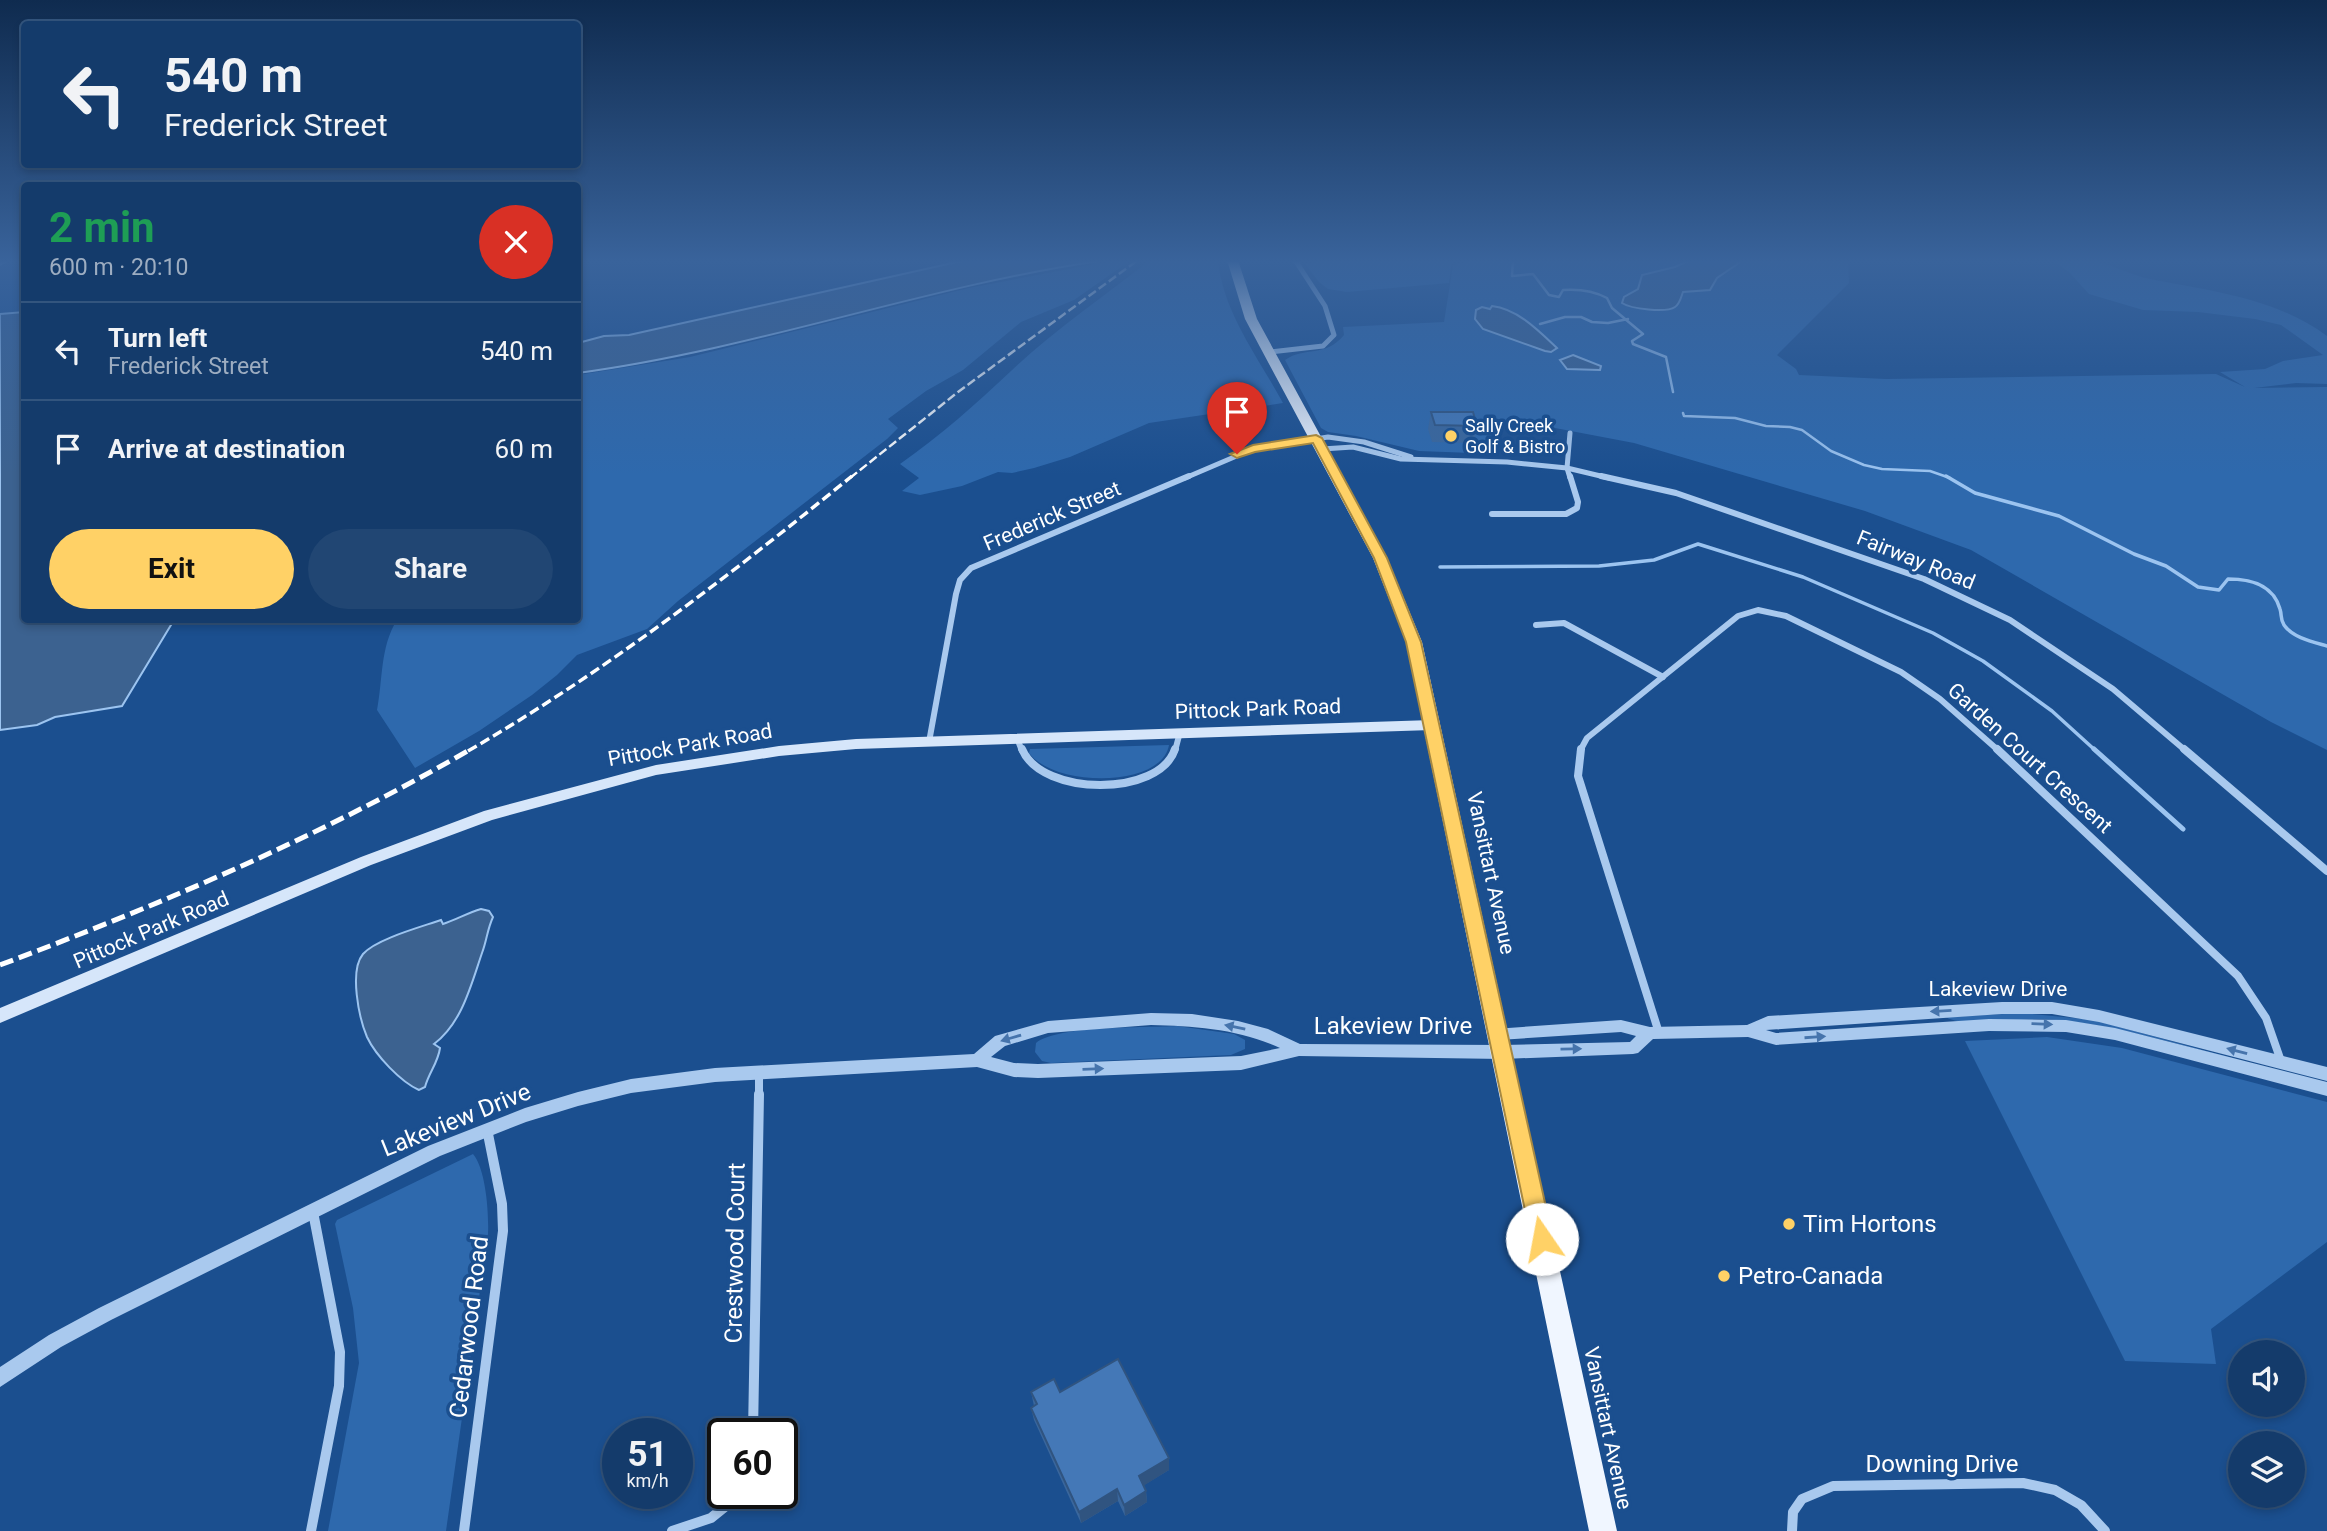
<!DOCTYPE html>
<meta charset="utf-8">
<style>
:root{--surface:#143b6b;--page:#214673;--text:#f1f3f6;--muted:#9dadc1;--line:#33557e;--accent:#ffd166}
body{margin:0;font-family:Roboto,sans-serif;background:var(--page);color:var(--text);height:100vh;display:flex;flex-direction:column;font-size:26px;white-space:nowrap}
*{box-sizing:border-box;margin:0}
p{font-size:23px;color:var(--muted)}
.icon{flex:none;width:38px;height:38px;fill:none;stroke:currentColor;stroke-width:2;stroke-linecap:round;stroke-linejoin:round}
.map{position:relative;flex:1;overflow:hidden}
.sheet{position:absolute;left:21px;top:182px;width:560px;height:441px;display:flex;flex-direction:column;background:var(--surface);border-radius:7px;box-shadow:0 4px 10px #0003,0 0 0 2px var(--line)}
.sheet>*{flex:none}
.banner{position:absolute;left:21px;top:21px;width:560px;height:147px;border-radius:7px;box-shadow:0 4px 10px #0003,0 0 0 2px var(--line);background:#143b6b;color:var(--text);overflow:hidden}
.buttons{position:absolute;left:2228px;top:1340px;display:grid;gap:14px}
.buttons a{display:grid;place-items:center;width:77px;height:77px;border-radius:50%;background:var(--surface);box-shadow:0 4px 10px #0003,0 0 0 2px var(--line);font-size:35px}
.speed{position:absolute;left:602px;top:1418px;display:flex;gap:14px;font-size:35px;font-weight:700;text-align:center}
.speed>*{display:grid;place-content:center;width:91px;height:91px;border-radius:50%;background:var(--surface);box-shadow:0 4px 10px #0003,0 0 0 2px var(--line);line-height:1}
.speed small{font-size:18px;font-weight:400}
.speed .limit{border:4px solid #111;border-radius:10px;background:#fff;color:#111}
.pin{position:absolute;display:grid;place-items:center;width:60px;height:60px;color:#fff;margin:-72px -30px;border-radius:50% 50% 50% 0;rotate:-45deg;box-shadow:0 0 7px #0007}
.pin .icon{rotate:45deg}
.me{position:absolute;width:77px;margin:-38px;rotate:348deg;stroke-linejoin:round;filter:drop-shadow(0 0 5px #0008)}
.turn{display:flex;align-items:center;gap:24px;height:147px;padding:0 28px;font-size:32px}
.turn .icon{width:91px;height:91px;stroke-width:2.5}
.turn b{display:block;font-size:49px;line-height:60px}
.round{display:grid;place-items:center;flex:none;width:74px;height:74px;border-radius:37px;background:var(--page)}
.head{display:flex;align-items:center;justify-content:space-between;height:119px;padding:0 28px}
h1{font-size:42px;font-weight:700;line-height:52px;color:#1e9e55}
.button{display:flex;gap:14px;margin-top:auto;padding:14px 28px}
.button a{flex:1;height:80px;border-radius:42px;background:var(--accent);color:#111;font-size:28px;font-weight:700;line-height:80px;text-align:center}
.button a+a{background:var(--page);color:var(--text)}
ul{padding:0;list-style:none}
li{display:flex;align-items:center;gap:21px;height:98px;padding:0 28px;border-top:2px solid var(--line)}
li div{flex:1}
li b{display:block;font-size:26px}
li em{font-style:normal}
.map>svg:first-child{display:block}
.green{fill:#2e69ad}
.water{fill:#3c6290;stroke:#9cc4f0;stroke-width:2}
.lines{fill:none;stroke-linecap:round;stroke-linejoin:round}
.stream-far2{stroke:#9cc4f0;stroke-width:2.5}
.stream-far1{stroke:#9cc4f0;stroke-width:3.5}
.stream{stroke:#9cc4f0;stroke-width:5}
.minor-far3{stroke:#a9c9ee;stroke-width:5}
.minor-far2{stroke:#a9c9ee;stroke-width:6}
.minor-far1{stroke:#a9c9ee;stroke-width:8}
.minor{stroke:#a9c9ee;stroke-width:10}
.tertiary{fill:#a9c9ee;fill-rule:evenodd}
.secondary{fill:#d6e6fa;fill-rule:evenodd}
.primary{fill:#f0f6ff;fill-rule:evenodd}
.rail-far2{stroke:#fff;stroke-width:2.5;stroke-dasharray:9 3.5;stroke-linecap:butt}
.rail-far1{stroke:#fff;stroke-width:3.5;stroke-dasharray:10 4.5;stroke-linecap:butt}
.rail{stroke:#fff;stroke-width:5;stroke-dasharray:14 6;stroke-linecap:butt}
.wall{fill:#3a679d}
.shaded-wall{fill:#305480}
.building{fill:#4478b7;stroke:#305480;stroke-width:2}
.oneway{fill:#4674ac}
.route{fill:#ffd166;stroke:#a68842;stroke-width:2}
.poi-dot{fill:#ffd166;stroke:#1b4f8f;stroke-width:2.5}
.labels{text-anchor:middle;stroke-width:7;stroke-linejoin:round;paint-order:stroke}
.far-poi-label{font-size:18px;fill:#fff;stroke:#1b4f8f;text-anchor:start}
.street-label{font-size:21px;fill:#fff;stroke:#1b4f8f}
.near-street-label{font-size:24px;fill:#fff;stroke:#1b4f8f}
.near-poi-label{font-size:24px;fill:#fff;stroke:#1b4f8f;text-anchor:start}
</style>
<div class="map">
<svg width="2327" height="1531" viewBox="0 0 2327 1531">
<rect width="100%" height="100%" fill="#1b4f8f"/>
<!-- green -->
<g class="green">
<path d="M1117,260h14l-57,40 -53,22 -58,48 -37,21 -38,28 10,9 -11,11 -209,162 -31,28 -70,26 -20,20 -25,20 -53,36 -64,37 -38,-58c6,-31 3,-63 20,-90h181v-245l112,-18 279,-69z"/>
<path d="M1150,260h68c5,53 41,98 65,143l-134,20 -79,34 -36,11 -22,5 -14,-1 -36,14 -42,9 -18,-4 17,-13 -19,-14c40,-28 76,-60 111,-93 42,-40 94,-75 139,-111z"/>
<path d="M1331,260h121l-3,23 -102,9 -19,-3 -9,-7 -14,-18z"/>
<path d="M1473,260h375l1,23 -72,72 19,14 3,6 87,4 330,-5 29,13 -25,-15 45,-3 18,-8 40,-6 -42,-30 -26,-6 -57,-7 -55,-2 -54,-16 -20,-22 -17,-12c12,0 25,-1 37,0 20,3 41,15 61,19 61,12 126,19 177,57v48l-31,-1 -42,5 73,-1v363l-56,-28 -300,-172 -106,-39 -231,-68 -79,-15 -62,-4 5,30 -79,-3 -63,-15 -28,-4 -7,-4 -36,-68c20,-14 40,-2 59,-25l-1,-8 101,-5 9,-57z"/>
<path d="M1169,745c-7,43 -114,43 -140,8l1,-4z"/>
<path d="M2023,1013l71,7 153,42c-63,-15 -142,-41 -206,-43 -22,0 -80,9 -95,-2z"/>
<path d="M1177,1026l57,8 11,6v9l-14,6 -180,8 -9,-2 -7,-9 1,-9c22,-18 109,-15 141,-17z"/>
<path d="M2047,1037l75,11 205,54v140l-116,87 5,35 -91,-3 -160,-320z"/>
<path d="M473,1154c13,15 16,60 15,80l-42,297h-118l31,-168 -6,-55 -18,-84 2,-4z"/>
</g>
<!-- water -->
<g class="water">
<path d="M966,260h140c-178,25 -349,89 -528,113v-30l26,-7 25,-1z"/>
<path d="M1690,260h45l4,3 -22,15 -7,12 -27,2c-2,5 -3,12 -8,15 -9,6 -44,2 -53,-4l2,-6 14,-8 4,-14 33,-8z"/>
<path d="M1492,306c26,3 47,25 65,42l-6,4 -6,-1 -62,-22 -8,-10 1,-9 6,-3 8,2z"/>
<path d="M24,312v308h150l-52,86 -67,11 -18,8 -37,5v-416z"/>
<path d="M1573,355l28,11 -1,4 -33,-1 -7,-9z"/>
<path d="M481,909l8,2 4,6c-6,13 -6,23 -11,36 -11,32 -20,70 -48,91l6,4c-2,15 -11,24 -15,39l-6,3c-18,-8 -43,-34 -52,-53 -8,-19 -18,-66 -4,-83 13,-15 58,-27 78,-34l2,4c13,-4 24,-11 38,-15z"/>
</g>
<g class="lines">
<!-- stream-far2 -->
<g class="stream-far2">
<path d="M1513,260l-1,16 21,-2 16,21 10,2 4,-7c15,-1 31,1 44,8l5,10 31,26 -11,7 1,3 33,13 7,35"/>
<path d="M1540,324l25,-7h16l11,5 16,1 20,-4"/>
<path d="M1683,413l1,3 51,2 31,8 24,1 12,3 29,21 33,14 18,4 48,2 20,7"/>
</g>
<!-- stream-far1 -->
<g class="stream-far1">
<path d="M1946,476l29,17 84,23 75,38 32,12 32,21 21,3 9,-11c22,0 45,5 52,30 2,6 0,10 4,16 9,13 29,17 43,21"/>
<path d="M1440,567l159,-1 55,-6 44,-16 105,33 130,56 50,28 69,50 44,40"/>
</g>
<!-- stream -->
<path class="stream" d="M2094,749l89,80"/>
<!-- minor-far3 -->
<g class="minor-far3">
<path d="M0,263l6,-3"/>
<path d="M1270,352l53,-6 11,-11 -9,-29 -30,-46"/>
<path d="M1570,433l-3,35 3,10"/>
<path d="M1322,449l31,-2 48,12 106,3 60,6 42,10"/>
<path d="M1185,478l68,-29 75,-12 36,5 47,15"/>
</g>
<!-- minor-far2 -->
<g class="minor-far2">
<path d="M1601,476l75,17 248,86 86,41 103,69 73,62"/>
<path d="M1492,514h74l11,-6 1,-6 -8,-26"/>
<path d="M1536,625l28,-2 99,54"/>
<path d="M1017,738l5,13"/>
<path d="M929,742l27,-148 4,-14 11,-12 218,-92"/>
<path d="M1175,751l5,-19"/>
<path d="M1580,751l7,-13 151,-122 20,-6 28,6 115,56 39,27 59,52"/>
</g>
<!-- minor-far1 -->
<g class="minor-far1">
<path d="M1022,749c20,48 138,48 153,0"/>
<path d="M1581,749l-3,27 81,257"/>
<path d="M1997,749l241,227 28,42 16,46"/>
<path d="M2184,749l143,122"/>
<path d="M759,1096v-23"/>
</g>
<!-- minor -->
<g class="minor">
<path d="M753,1433l6,-339"/>
<path d="M311,1531l28,-145 1,-34 -27,-140"/>
<path d="M464,1531l39,-300 -1,-27 -15,-75"/>
<path d="M672,1531l39,-13 31,-25"/>
<path d="M1792,1531l1,-19 9,-13 31,-13 190,-3 32,7 26,15 24,26"/>
</g>
<!-- tertiary -->
<path class="tertiary" d="M2002,1002h50l47,8 228,57v14l-228,-59 -47,-8h-50l-236,16 10,3 213,-14 77,1 49,8 212,54v14l-212,-56 -49,-8 -77,-1 -213,14 -28,-8 -95,2 -15,14 -5,1 -130,5 -204,-3 -58,14 -203,8 -24,-1 -37,-10 -262,15 -84,11 -53,13 -52,16 -86,34 -329,164 -50,27 -61,40v-20l49,-32 50,-27 329,-162 97,-38 53,-16 53,-13 84,-11 259,-14 21,-18 53,-15 103,-8 41,1 46,7 30,8 32,15 203,1 127,-3 6,-6 -15,-4 -122,8 -5,-1 -2,-5 2,-5 127,-9 29,7 97,-2 21,-9zM1151,1025c44,1 88,4 129,23l-39,8 -203,8 -24,-1 -23,-6 14,-11 43,-13z"/>
<!-- secondary -->
<path class="secondary" d="M1432,720l7,5 -7,5 -576,19 -77,7 -123,19 -164,45 -121,45 -371,158v-15l361,-151 123,-46 172,-46 123,-19 77,-7z"/>
<!-- primary -->
<path class="primary" d="M1227,260h11l19,59 130,239 35,84 195,889h-28l-183,-889 -33,-84 -128,-239z"/>
<!-- rail-far2 -->
<path class="rail-far2" d="M850,478l108,-86 180,-132"/>
<!-- rail-far1 -->
<path class="rail-far1" d="M468,751c138,-80 261,-175 384,-275"/>
<!-- rail -->
<path class="rail" d="M0,965c162,-61 321,-129 471,-216"/>
</g>
<!-- wall -->
<g class="wall">
<path d="M1431,412l46,14 -3,17 -42,-1 -4,-13z"/>
<path d="M1031,1392h29l109,66v12l-25,15 2,6 1,11 -22,14 -7,-15 -37,22 -47,-103 -3,-12 3,-2z"/>
</g>
<!-- shaded-wall -->
<g class="shaded-wall">
<path d="M1169,1458v12l-29,18 -1,-12z"/>
<path d="M1117,1489l1,12 -37,22 -2,-11z"/>
<path d="M1146,1491l1,11 -22,14 -1,-11z"/>
</g>
<!-- building -->
<g class="building">
<path d="M1431,412h42l4,14 -42,-1z"/>
<path d="M1118,1359l51,99 -30,18 7,15 -22,14 -7,-16 -38,23 -48,-104 6,-4 -6,-12 23,-13 6,13z"/>
</g>
<!-- one-way arrows -->
<defs><path id="oneway-solid" d="M-6-.8H1V-3.2L6.5 0L1 3.2V.8H-6Z" transform="scale(1.75)"/></defs>
<g class="oneway">
<use href="#oneway-solid" transform="translate(1941 1011) rotate(177)"/>
<use href="#oneway-solid" transform="translate(2042 1024) rotate(2)"/>
<use href="#oneway-solid" transform="translate(1235 1027) rotate(-168)"/>
<use href="#oneway-solid" transform="translate(1815 1037) rotate(-4)"/>
<use href="#oneway-solid" transform="translate(1011 1038) rotate(164)"/>
<use href="#oneway-solid" transform="translate(1571 1049) rotate(-1)"/>
<use href="#oneway-solid" transform="translate(2237 1051) rotate(-165)"/>
<use href="#oneway-solid" transform="translate(1093 1069) rotate(-2)"/>
</g>
<!-- sky -->
<linearGradient id="sky" x2="0" y2="1"><stop stop-color="#0f2b4f"/><stop offset="0.55" stop-color="#39639b"/><stop offset="1" stop-color="#39639b" stop-opacity="0"/></linearGradient>
<rect width="2327" height="475" fill="url(#sky)"/>
<!-- route -->
<path class="route" d="M1316,435l6,3 65,120 34,84 132,597 -3,8 -8,3 -8,-3 -3,-8 -125,-597 -32,-84 -61,-115 -58,9 -18,6 -7,-4 23,-9z"/>
<!-- markers -->
<g class="poi-dot">
<circle cx="1451" cy="436" r="7"/>
<circle cx="1789" cy="1224" r="7"/>
<circle cx="1724" cy="1276" r="7"/>
</g>
<g class="labels">
<!-- far-poi labels -->
<g class="far-poi-label">
<text x="1465" y="432">Sally Creek<tspan x="1465" dy="21">Golf &amp; Bistro</tspan></text>
</g>
<!-- street labels -->
<g class="street-label">
<text transform="translate(1052 516) rotate(-23)" y="7">Frederick Street</text>
<text transform="translate(1916 560) rotate(22)" y="7">Fairway Road</text>
<text transform="translate(1258 709) rotate(-2)" y="7">Pittock Park Road</text>
<text transform="translate(690 745) rotate(-10)" y="7">Pittock Park Road</text>
<text transform="translate(2030 758) rotate(42)" y="7">Garden Court Crescent</text>
<text transform="translate(1491 873) rotate(78)" y="7">Vansittart Avenue</text>
<text transform="translate(151 930) rotate(-23)" y="7">Pittock Park Road</text>
<text x="1998" y="996">Lakeview Drive</text>
<text transform="translate(1608 1428) rotate(78)" y="7">Vansittart Avenue</text>
</g>
<!-- near-street labels -->
<g class="near-street-label">
<text x="1393" y="1034">Lakeview Drive</text>
<text transform="translate(456 1120) rotate(-22)" y="8">Lakeview Drive</text>
<text transform="translate(735 1253) rotate(-89)" y="8">Crestwood Court</text>
<text transform="translate(469 1327) rotate(-83)" y="8">Cedarwood Road</text>
<text x="1942" y="1472">Downing Drive</text>
</g>
<!-- near-poi labels -->
<g class="near-poi-label">
<text x="1803" y="1232">Tim Hortons</text>
<text x="1738" y="1284">Petro-Canada</text>
</g>
</g>
</svg>
<div class="buttons">
<a><svg class="icon" aria-label="sound" viewBox="0 0 24 24"><path d="M4 9h4l5-4v14l-5-4H4zM17 9q2 3 0 6"/></svg></a>
<a><svg class="icon" aria-label="layers" viewBox="0 0 24 24"><path d="M12 4l9 5-9 5-9-5zM3 14l9 5 9-5"/></svg></a>
</div>
<div class="speed"><div>51<small>km/h</small></div><div class="limit">60</div></div>
<div class="pin" style="left:1237px;top:454px;background:#d93025"><svg class="icon" aria-label="arrive" viewBox="0 0 24 24"><path d="M6 21V4h12l-3 4 3 4H6"/></svg></div>
<svg class="me" style="left:1542px;top:1239px" viewBox="-20 -20 40 40"><circle r="19" fill="#fff"/><path d="M0-13L10 11 0 6-10 11z" fill="#ffd166"/></svg>
<div class="banner">
<div class="turn"><svg class="icon" aria-label="left" viewBox="0 0 24 24"><path d="M17 20v-9H6M10 6l-5 5 5 5"/></svg><div><b>540 m</b>Frederick Street</div></div>
</div>
<section class="sheet">
<div class="head"><div><h1>2 min</h1><p>600 m · 20:10</p></div><a class="round" style="background:#d93025;color:#fff"><svg class="icon" aria-label="close" viewBox="0 0 24 24"><path d="M6 6l12 12M18 6L6 18"/></svg></a></div>
<ul>
<li><svg class="icon" aria-label="left" viewBox="0 0 24 24"><path d="M17 20v-9H6M10 6l-5 5 5 5"/></svg><div><b>Turn left</b><p>Frederick Street</p></div><em>540 m</em></li>
<li><svg class="icon" aria-label="arrive" viewBox="0 0 24 24"><path d="M6 21V4h12l-3 4 3 4H6"/></svg><div><b>Arrive at destination</b></div><em>60 m</em></li>
</ul>
<div class="button"><a>Exit</a><a>Share</a></div>
</section>
</div>
